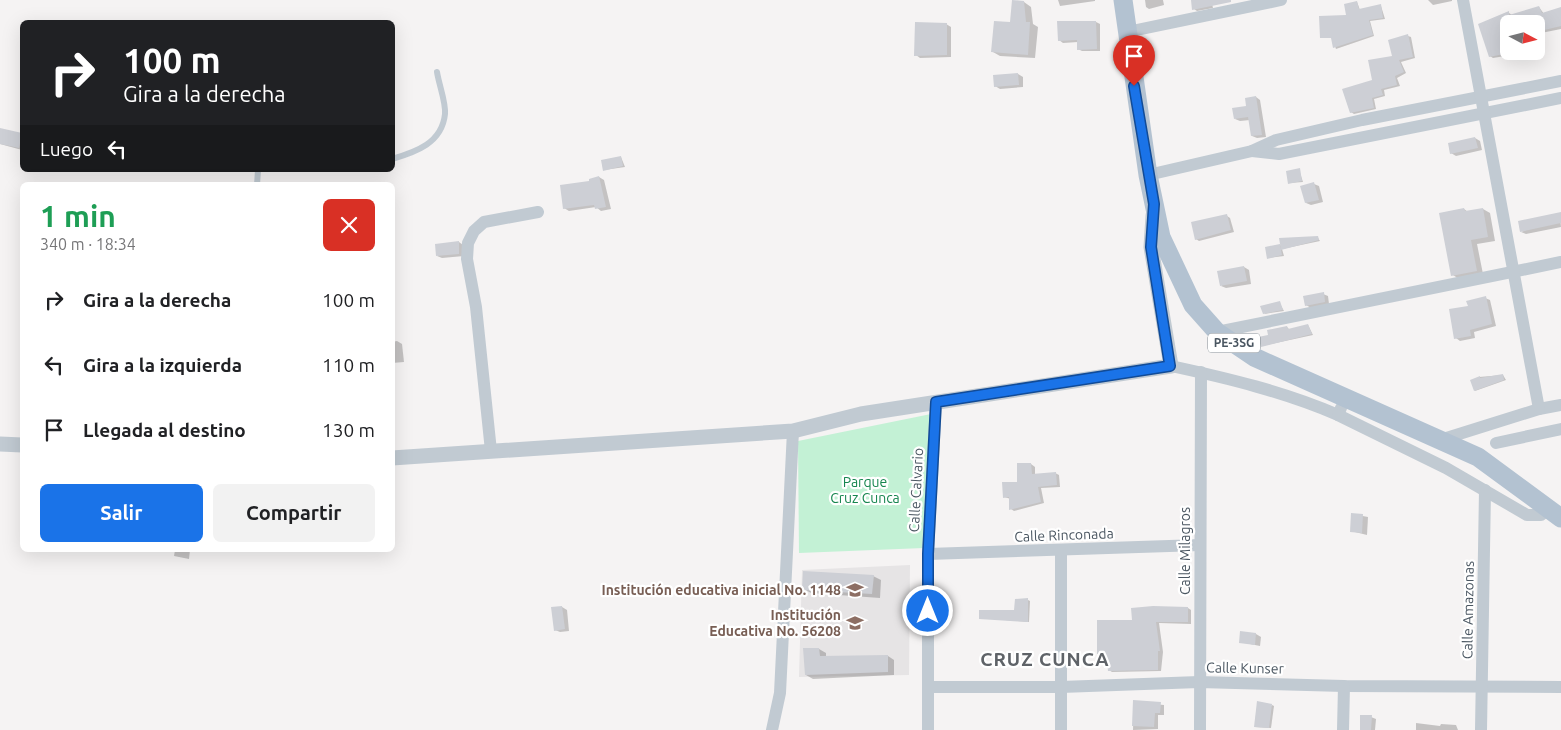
<!DOCTYPE html>
<html lang="es">
<meta charset="utf-8">
<style>
:root{--surface:#fff;--page:#f2f2f2;--text:#202124;--muted:#757577;--accent:#1a73e8}
body{margin:0;font-family:Ubuntu,sans-serif;background:var(--page);color:var(--text);height:100vh;display:flex;flex-direction:column;font-size:19px;white-space:nowrap}
*{box-sizing:border-box;margin:0}
p{font-size:16px;color:var(--muted)}
.icon{flex:none;width:28px;height:28px;fill:none;stroke:currentColor;stroke-width:2;stroke-linecap:round;stroke-linejoin:round}
.map{position:relative;flex:1;overflow:hidden}
.drawer{position:absolute;left:20px;top:182px;width:375px;height:370px;display:flex;flex-direction:column;background:var(--surface);border-radius:8px;box-shadow:0 5px 20px #0002}
.drawer>*{flex:none}
.banner{position:absolute;left:20px;top:20px;width:375px;height:152px;border-radius:8px;box-shadow:0 5px 20px #0002;background:#202124;color:#fff;overflow:hidden}
.needle{width:32px;rotate:97deg}
.tools{position:absolute;left:1500px;top:15px;display:grid;gap:10px}
.tools a{display:grid;place-items:center;width:45px;height:45px;border-radius:8px;background:var(--surface);box-shadow:0 5px 20px #0002;font-size:25px}
.pin{position:absolute;display:grid;place-items:center;width:42px;height:42px;color:#fff;margin:-51px -21px;border-radius:50% 50% 50% 0;rotate:-45deg;box-shadow:0 0 5px #0007}
.pin .icon{rotate:45deg}
.me{position:absolute;width:55px;margin:-28px;rotate:0deg;stroke-linejoin:round;filter:drop-shadow(0 0 4px #0008)}
.turn{display:flex;align-items:center;gap:18px;height:105px;padding:0 20px;font-size:22px}
.turn .icon{width:65px;height:65px;stroke-width:2.5}
.turn b{display:block;font-size:35px;line-height:42px}
.then{display:flex;align-items:center;height:48px;padding:0 20px;background:#0003;gap:10px;font-size:19px}
.round{display:grid;place-items:center;flex:none;width:52px;height:52px;border-radius:8px;background:var(--page)}
.overview{display:flex;align-items:center;justify-content:space-between;height:85px;padding:0 20px}
h1{font-size:30px;font-weight:700;line-height:38px;color:#1e9e55}
.action{display:flex;gap:10px;margin-top:auto;padding:10px 20px}
.action a{flex:1;height:58px;border-radius:8px;background:var(--accent);color:#fff;font-size:20px;font-weight:700;line-height:58px;text-align:center}
.action a+a{background:var(--page);color:var(--text)}
ul{padding:0;list-style:none}
li{display:flex;align-items:center;gap:15px;height:65px;padding:0 20px}
li div{flex:1}
li b{display:block;font-size:19px}
li em{font-style:normal}
.map>svg:first-child{display:block}
.education{fill:#e6e4e5}
.green{fill:#c3f1d5}
.shadow{fill:#0003}
.building{fill:#cdcfd5}
.lines{fill:none;stroke-linecap:round;stroke-linejoin:round}
.service{stroke:#c1cad2;stroke-width:6}
.minor{stroke:#c1cad2;stroke-width:12}
.tertiary{stroke:#c1cad2;stroke-width:15}
.primary{stroke:#b3c2d1;stroke-width:19}
.route-casing{stroke:#114b97;stroke-width:12}
.route{stroke:#1a73e8;stroke-width:9}
.labels{text-anchor:middle;stroke-width:4.5;stroke-linejoin:round;paint-order:stroke}
.shield{fill:#fff;stroke:#808990;stroke-width:1}
.shield-label{font-size:12px;font-weight:bold;fill:#4a5661}
.park-label{font-size:14px;fill:#17864f;stroke:#fff}
.street-label{font-size:14px;fill:#4a5661;stroke:#fff}
.education-label{font-size:14px;font-weight:bold;fill:#785e54;stroke:#fff;text-anchor:end}
.district-label{font-size:19px;font-weight:bold;letter-spacing:1px;fill:#5f6368;stroke:#fff}
</style>
<div class="map">
<svg width="1561" height="730" viewBox="0 0 1561 730">
<rect width="100%" height="100%" fill="#f5f3f3"/>
<!-- education -->
<path class="education" d="M910,565l-1,110 -110,2 3,-107z"/>
<!-- green -->
<path class="green" d="M931,414l-7,134 -125,5 -1,-112z"/>
<!-- shadow -->
<g class="shadow">
<path d="M1058,0h37v1l-35,5z"/>
<path d="M1145,0h18l1,5 -15,4 -3,-2z"/>
<path d="M1192,0h19l2,8 -16,3 -3,-2z"/>
<path d="M1428,0h24v1l-19,4z"/>
<path d="M1024,2l7,5 2,17 5,3 -3,31 -35,-2 -7,-4z"/>
<path d="M1357,2l3,8 21,-4 4,13 -15,2 4,15 -38,13 -4,-11h-11l27,-22z"/>
<path d="M1539,7l5,7 17,-6v21l-25,5v-10h-27v27h8v3l-24,4 -3,-2 19,-43 3,2z"/>
<path d="M1096,22l4,2v27h-18l-4,-2v-7l-15,1 -4,-3z"/>
<path d="M946,24l5,3v30l-31,1 -4,-3z"/>
<path d="M1408,36l3,1 4,21 -14,4 5,11 -9,5 3,8 -16,4 1,6 -11,3 2,10 -22,5 -3,-2z"/>
<path d="M1018,74l5,3v10l-23,2 -5,-3z"/>
<path d="M1256,97l4,3 6,37 -9,1 -5,-2 -2,-16 -10,1 -5,-2z"/>
<path d="M0,129l22,6v15l-22,-6z"/>
<path d="M1475,138l5,3 2,9 -26,6 -5,-3z"/>
<path d="M621,157l4,10 -21,3z"/>
<path d="M1299,170l4,12 -14,1z"/>
<path d="M599,177l5,3 7,29 -10,2 -5,-4 -27,4 -5,-3 27,-26z"/>
<path d="M1314,184l5,2 4,16 -12,3 -5,-2z"/>
<path d="M1464,209l4,3 15,-3 7,4 5,28 -18,3 6,30 -24,5 -6,-4z"/>
<path d="M1227,216l3,2 4,14 -35,9 -3,-2z"/>
<path d="M1560,217l1,10 -35,7 -5,-2z"/>
<path d="M1318,238l2,3 -38,8 2,7 -15,2 -3,-10z"/>
<path d="M459,242l4,3 1,11 -22,2 -5,-2z"/>
<path d="M1244,267l5,3 2,14 -25,4 -5,-2z"/>
<path d="M1323,294l5,2 1,8 -18,4 -5,-3z"/>
<path d="M1485,298l5,2 6,26 -22,6 1,6 -15,3 -4,-3 13,-31z"/>
<path d="M1279,302l5,9 -20,3z"/>
<path d="M1308,325l5,10 -51,11 8,-11 17,-8 3,3z"/>
<path d="M397,341l5,3 2,18 -12,1v-21z"/>
<path d="M1503,375l3,5 -31,11 4,-14z"/>
<path d="M1031,464l4,3v8l20,-2 4,2 1,12 -19,1 3,15 -30,8 -3,-2v-10l-7,-2 14,-14z"/>
<path d="M1352,514l16,3 -1,18 -16,-4z"/>
<path d="M175,550h15l-1,9 -15,-3z"/>
<path d="M873,576l8,4 -1,18 -69,-5 -7,-4z"/>
<path d="M1028,600l2,1 -1,21 -49,-4 36,-7z"/>
<path d="M562,607l5,3 2,21 -9,1 -5,-2 -3,-22z"/>
<path d="M1188,608l3,2v14l-32,-1 4,29 -2,19 -49,1 -3,-2 -1,-15 -10,-2 35,-32z"/>
<path d="M1241,633l15,1 5,3 -1,9 -20,-4z"/>
<path d="M819,649l7,4v4l62,-1 6,4v15l-81,4 -7,-4 -1,-25z"/>
<path d="M1134,702l30,3v10h-6v14l-25,1z"/>
<path d="M1272,705l2,1 -3,22 -16,-1z"/>
<path d="M1371,717l5,2 -1,11h-14z"/>
<path d="M1416,723l24,3 1,-2 15,1 2,5h-42z"/>
</g>
<!-- building -->
<g class="building">
<path d="M1012,0l12,1 2,21h4l-2,33 -37,-3 3,-31 16,1z"/>
<path d="M1191,0h40v2l-39,8z"/>
<path d="M1357,1l2,8 22,-5 2,14 -14,2 4,15 -40,13 -2,-10h-11l-1,-22 27,-1 -2,-11z"/>
<path d="M1539,6l3,7 19,-6v19l-25,6v-8h-27v29l-20,4 -11,-33 31,-13v4z"/>
<path d="M1057,21h39l1,28 -20,1v-10l-19,1z"/>
<path d="M915,22l32,1v32l-33,1z"/>
<path d="M1408,34l5,23 -14,3 5,12 -9,4 2,9 -16,4 2,6 -11,3 2,10 -24,5 -8,-24 30,-9 -4,-20 24,-4 -4,-16z"/>
<path d="M1018,73l1,12 -25,2 -1,-12z"/>
<path d="M1256,96l6,39 -11,1 -3,-19 -14,2 -2,-11 14,-2 -1,-8z"/>
<path d="M0,128l22,5 -3,15 -19,-4z"/>
<path d="M1475,137l3,11 -28,6 -2,-11z"/>
<path d="M621,156l2,10 -20,5 -2,-11z"/>
<path d="M1300,168l2,13 -14,3 -2,-13z"/>
<path d="M599,176l7,31 -11,2 -1,-4 -31,4 -3,-24 29,-4v-2z"/>
<path d="M1314,182l5,18 -14,3 -5,-17z"/>
<path d="M1464,208l1,3 18,-3 5,29 -17,3 6,31 -26,5 -12,-63z"/>
<path d="M1561,212v11l-41,9 -2,-11z"/>
<path d="M1227,214l4,16 -36,10 -4,-18z"/>
<path d="M1318,236l1,4 -38,10 -2,-12z"/>
<path d="M459,241v13l-23,2 -1,-12z"/>
<path d="M1280,244l2,11 -15,4 -2,-12z"/>
<path d="M1244,266l3,15 -27,5 -3,-15z"/>
<path d="M1324,292l1,10 -20,4 -2,-10z"/>
<path d="M1486,296l6,28 -22,6 1,6 -17,3 -5,-30 19,-3 -2,-5z"/>
<path d="M1280,301l3,9 -20,4 -3,-8z"/>
<path d="M1308,324l4,10 -51,13 -3,-10 10,-2 -1,-5 20,-4 1,3z"/>
<path d="M1503,374l1,6 -30,11 -4,-11 10,-4v2z"/>
<path d="M1017,463h14l1,11 24,-2 1,13 -19,2 3,15 -32,8v-13l-6,1 -1,-16h15z"/>
<path d="M1351,513l12,1 -1,19 -12,-1z"/>
<path d="M803,571l71,4 -2,19 -70,-4z"/>
<path d="M1028,598v24l-49,-3v-9h35l1,-11z"/>
<path d="M562,606l3,23 -11,2 -3,-24z"/>
<path d="M1153,606l35,1v15h-32l4,29h-2v19l-50,1 -2,-17h-9v-34h35l-1,-12z"/>
<path d="M1240,631l16,2 -1,12 -16,-2z"/>
<path d="M803,648h16l1,8 68,-1v17l-83,3z"/>
<path d="M1133,700l28,2 -1,11h-5l-1,14 -22,-1z"/>
<path d="M1257,701l15,3 -3,24 -15,-1z"/>
<path d="M1360,715h12l-1,15h-11z"/>
</g>
<g class="lines">
<!-- service -->
<g class="service">
<path d="M392,159c24,-7 50,-16 53,-45 1,-12 -6,-29 -8,-42"/>
<path d="M257,185l1,-15"/>
</g>
<!-- minor -->
<g class="minor">
<path d="M1127,32l154,-32"/>
<path d="M1252,151l27,3 282,-56"/>
<path d="M1148,175l104,-24 24,-11 86,-20 199,-39"/>
<path d="M1217,332l344,-70"/>
<path d="M1171,366c56,12 114,26 167,49l3,-7"/>
<path d="M1539,409l22,-4"/>
<path d="M1338,415l108,53 81,47h14l6,-7"/>
<path d="M1440,440l99,-31 -76,-409"/>
<path d="M1496,443l65,-14"/>
<path d="M491,451l-15,-144 -9,-48 1,-16 6,-12 10,-9 54,-10"/>
<path d="M1061,550v180"/>
<path d="M928,554l272,-9"/>
<path d="M928,687h133l138,-5 145,4 217,1"/>
<path d="M772,730l8,-37 13,-262"/>
<path d="M928,730v-176l8,-152"/>
<path d="M1200,730l1,-358"/>
<path d="M1343,730l1,-44"/>
<path d="M1481,730l4,-240"/>
</g>
<!-- tertiary -->
<g class="tertiary">
<path d="M0,444l22,1"/>
<path d="M392,458l401,-27 68,-17 310,-48 -20,-119 2,-31"/>
</g>
<!-- primary -->
<path class="primary" d="M1123,0l25,175 13,62 32,68 24,27 37,25 224,100 83,61"/>
</g>
<g class="lines">
<!-- route casing -->
<g class="route-casing">
<path id="route" d="M928,611v-57l8,-152 234,-36 -19,-119 3,-43 -20,-118"/>
</g>
<!-- route -->
<use href="#route" class="route"/>
</g>
<!-- icons -->
<defs>
<g id="school-bare" transform="scale(1.35)"><path d="M0-5L7-2L0 1L-7-2ZM-4 1L0 2.5L4 1V4Q0 6-4 4Z" fill="#8d6e63" stroke="#fff" stroke-width="2.5" paint-order="stroke"/></g>
</defs>
<g fill-rule="evenodd">
<use href="#school-bare" x="855" y="590"/>
<use href="#school-bare" x="855" y="623"/>
</g>
<g class="labels">
<!-- shield labels -->
<rect class="shield" x="1208" y="333.5" width="52" height="19" rx="4"/>
<g class="shield-label">
<text x="1234" y="347">PE-3SG</text>
</g>
<!-- park labels -->
<g class="park-label">
<text x="865" y="487">Parque<tspan x="865" dy="16">Cruz Cunca</tspan></text>
</g>
<!-- street labels -->
<g class="street-label">
<text transform="translate(916 490) rotate(-87)" y="5">Calle Calvario</text>
<text transform="translate(1064 535) rotate(-2)" y="5">Calle Rinconada</text>
<text transform="translate(1185 551) rotate(-90)" y="5">Calle Milagros</text>
<text transform="translate(1468 610) rotate(-89)" y="5">Calle Amazonas</text>
<text transform="translate(1245 668) rotate(1)" y="5">Calle Kunser</text>
</g>
<!-- education labels -->
<g class="education-label">
<text x="841" y="595">Institución educativa inicial No. 1148</text>
<text x="841" y="620">Institución<tspan x="841" dy="16">Educativa No. 56208</tspan></text>
</g>
<!-- district labels -->
<g class="district-label">
<text x="1045" y="666">CRUZ CUNCA</text>
</g>
</g>
</svg>
<div class="tools">
<a><svg class="needle" viewBox="-14 -14 28 28"><path d="M0-13l5 13h-10z" fill="#e53935"/><path d="M0 13l5-13h-10z" fill="#757577"/></svg></a>
</div>
<div class="pin" style="left:1134px;top:86px;background:#d93025"><svg class="icon" aria-label="arrive" viewBox="0 0 24 24"><path d="M6 21V4h12l-3 4 3 4H6"/></svg></div>
<svg class="me" style="left:928px;top:611px" viewBox="-20 -20 40 40"><circle r="17" fill="#1a73e8" stroke="#fff" stroke-width="3"/><path d="M0-11L8 9 0 5-8 9z" fill="#fff"/></svg>
<div class="banner">
<div class="turn"><svg class="icon" aria-label="right" viewBox="0 0 24 24"><path d="M7 20v-9h11M14 6l5 5-5 5"/></svg><div><b>100 m</b>Gira a la derecha</div></div>
<div class="then">Luego<svg class="icon" aria-label="left" viewBox="0 0 24 24"><path d="M17 20v-9H6M10 6l-5 5 5 5"/></svg></div>
</div>
<section class="drawer">
<div class="overview"><div><h1>1 min</h1><p>340 m · 18:34</p></div><a class="round" style="background:#d93025;color:#fff"><svg class="icon" aria-label="close" viewBox="0 0 24 24"><path d="M6 6l12 12M18 6L6 18"/></svg></a></div>
<ul>
<li><svg class="icon" aria-label="right" viewBox="0 0 24 24"><path d="M7 20v-9h11M14 6l5 5-5 5"/></svg><div><b>Gira a la derecha</b></div><em>100 m</em></li>
<li><svg class="icon" aria-label="left" viewBox="0 0 24 24"><path d="M17 20v-9H6M10 6l-5 5 5 5"/></svg><div><b>Gira a la izquierda</b></div><em>110 m</em></li>
<li><svg class="icon" aria-label="arrive" viewBox="0 0 24 24"><path d="M6 21V4h12l-3 4 3 4H6"/></svg><div><b>Llegada al destino</b></div><em>130 m</em></li>
</ul>
<div class="action"><a>Salir</a><a>Compartir</a></div>
</section>
</div>
